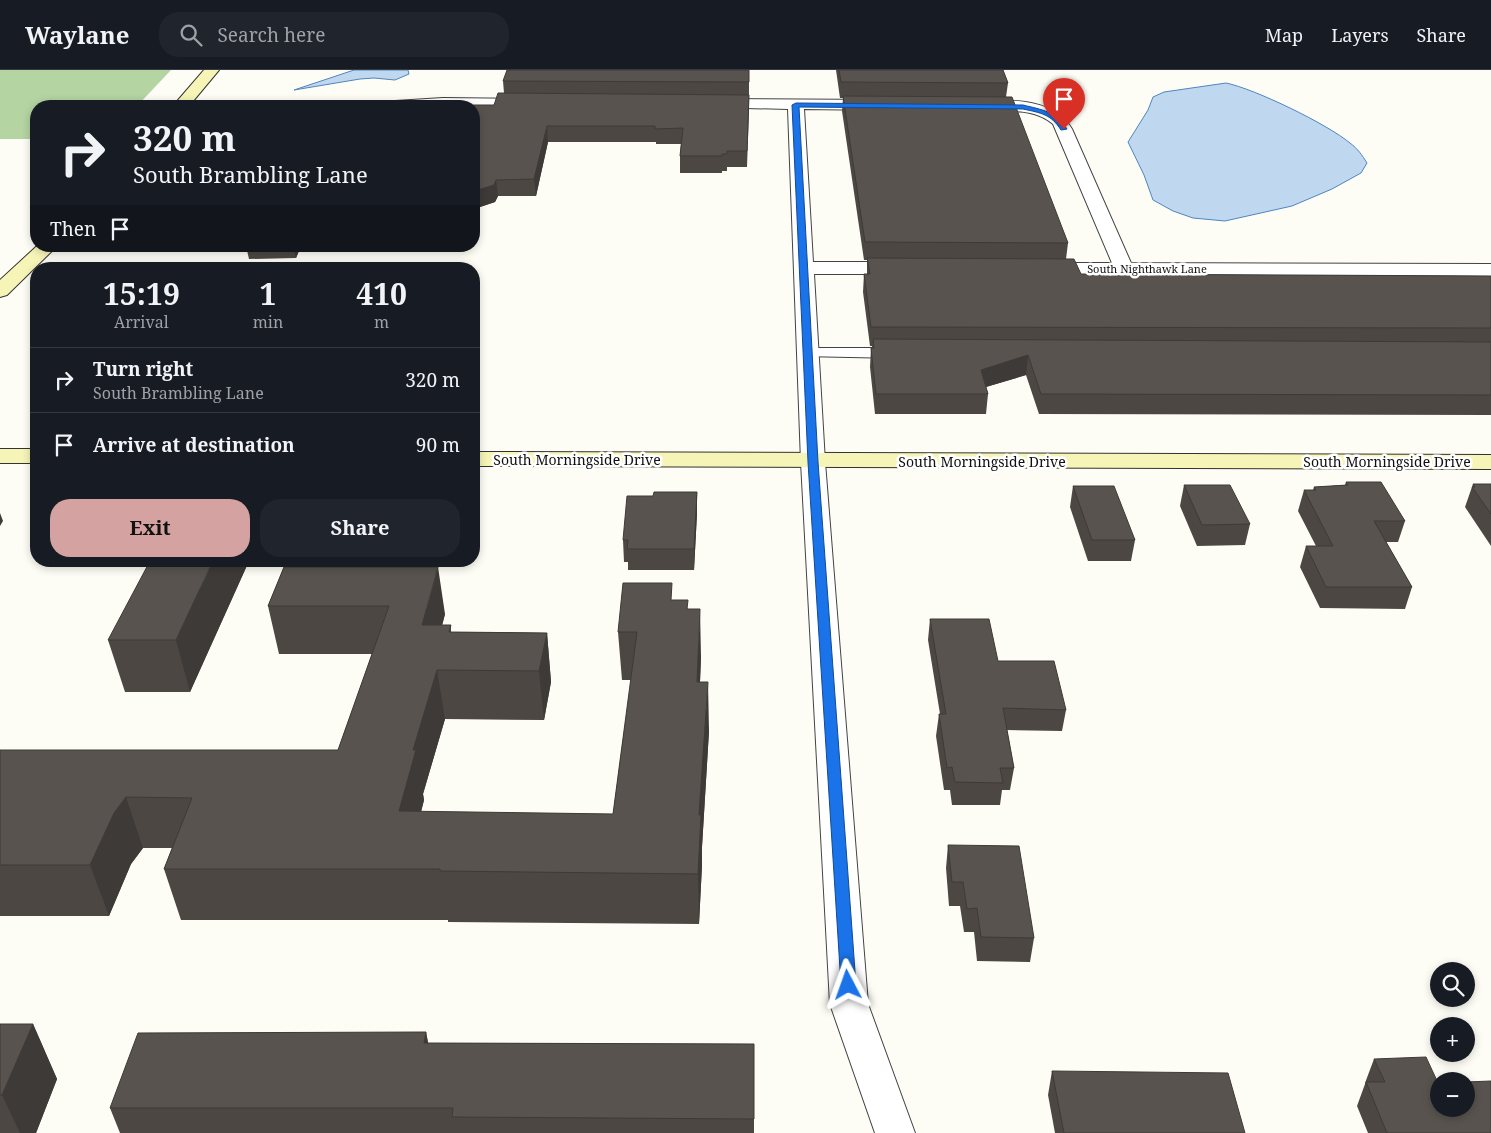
<!DOCTYPE html>
<meta charset="utf-8">
<style>
:root{--surface:#171b24;--page:#20242c;--text:#f1f3f6;--muted:#9ea1a6;--line:#363941;--accent:#d4a2a0}
body{margin:0;font-family:"Noto Serif",serif;background:var(--page);color:var(--text);height:100vh;display:flex;flex-direction:column;font-size:19px;white-space:nowrap}
*{box-sizing:border-box;margin:0}
p{font-size:16px;color:var(--muted)}
.icon{flex:none;width:28px;height:28px;fill:none;stroke:currentColor;stroke-width:2;stroke-linecap:round;stroke-linejoin:round}
.map{position:relative;flex:1;overflow:hidden}
.details{position:absolute;left:30px;top:192px;width:450px;height:305px;display:flex;flex-direction:column;background:var(--surface);border-radius:20px;box-shadow:0 2px 8px #0003}
.details>*{flex:none}
.hud{position:absolute;left:30px;top:30px;width:450px;height:152px;border-radius:20px;box-shadow:0 2px 8px #0003;background:#171b24;color:var(--text);overflow:hidden}
.buttons{position:absolute;left:1430px;top:892px;display:grid;gap:10px}
.buttons a{display:grid;place-items:center;width:45px;height:45px;border-radius:50%;background:var(--surface);box-shadow:0 2px 8px #0003;font-size:25px}
.pin{position:absolute;display:grid;place-items:center;width:42px;height:42px;color:#fff;margin:-51px -21px;border-radius:50% 50% 50% 0;rotate:-45deg;box-shadow:0 0 5px #0007}
.pin .icon{rotate:45deg}
.me{position:absolute;width:55px;margin:-28px;rotate:356deg;stroke-linejoin:round;filter:drop-shadow(0 0 4px #0008)}
.turn{display:flex;align-items:center;gap:18px;height:105px;padding:0 20px;font-size:22px}
.turn .icon{width:65px;height:65px;stroke-width:2.5}
.turn b{display:block;font-size:35px;line-height:42px}
.then{display:flex;align-items:center;height:48px;padding:0 20px;background:#0003;gap:10px;font-size:19px}
.eta{display:flex;justify-content:space-evenly;align-items:center;height:85px;text-align:center}
.eta b{font-size:30px;font-weight:700;line-height:35px}
.action{display:flex;gap:10px;margin-top:auto;padding:10px 20px}
.action a{flex:1;height:58px;border-radius:20px;background:var(--accent);color:#111;font-size:20px;font-weight:700;line-height:58px;text-align:center}
.action a+a{background:var(--page);color:var(--text)}
ul{padding:0;list-style:none}
li{display:flex;align-items:center;gap:15px;height:65px;padding:0 20px;border-top:1px solid var(--line)}
li div{flex:1}
li b{display:block;font-size:19px}
li em{font-style:normal}
header{display:flex;align-items:center;gap:30px;box-sizing:border-box;height:70px;padding:0 25px;background:var(--surface);border-bottom:1px solid var(--line)}
header strong{font-size:24px}
nav{display:flex;gap:28px;margin-inline-start:auto;font-size:18px}
.search{width:350px;height:45px;background:var(--page);display:flex;align-items:center;gap:12px;box-sizing:border-box;padding:0 18px;border-radius:20px;color:var(--muted);font-size:19px}
.map>svg:first-child{display:block}
.forest{fill:#b4d4a2}
.water{fill:#bfd8f0;stroke:#4e86be}
.lines{fill:none;stroke-linecap:round;stroke-linejoin:round}
.lane-casing{stroke:#434343;stroke-width:2}
.street-casing{stroke:#434343;stroke-width:2}
.secondary-casing{stroke:#323232;stroke-width:2}
.lane{fill:#fff;fill-rule:evenodd}
.street{fill:#fff;fill-rule:evenodd}
.secondary{fill:#f6f5b7;fill-rule:evenodd}
.wall{fill:#4c4743}
.shaded-wall{fill:#3e3a37}
.building{fill:#58534e;stroke:#3e3a37}
.route{fill:#1a73e8;stroke:#114b97}
.labels{text-anchor:middle;stroke-width:5;stroke-linejoin:round;paint-order:stroke}
.far-street-label{font-size:11px;fill:#101010;stroke:#fff}
.street-label{font-size:14px;fill:#101010;stroke:#fff}
</style>
<header>
<strong>Waylane</strong>
<div class="search"><svg class="icon" aria-label="search" viewBox="0 0 24 24"><circle cx="10" cy="10" r="6"/><path d="M15 15l6 6"/></svg>Search here</div>
<nav><a>Map</a><a>Layers</a><a>Share</a></nav>
</header>
<div class="map">
<svg width="1491" height="1063" viewBox="0 0 1491 1063">
<rect width="100%" height="100%" fill="#fefdf5"/>
<!-- forest -->
<path class="forest" d="M0,0h171l-34,36h-101v33h-36z"/>
<!-- water -->
<g class="water">
<path d="M354,0h54l1,4 -14,6 -21,-2 -14,1 -66,11z"/>
<path d="M1226,13c29,6 101,41 124,60 8,6 12,12 17,20l-6,10 -29,16 -40,17 -67,15 -32,-3 -20,-7 -20,-11 -9,-25 -16,-33 20,-32 5,-13 11,-5z"/>
</g>
<g class="lines">
<!-- lane casing -->
<g class="lane-casing">
<path id="lane" d="M807,278h91l6,2 2,3 -2,3 -6,2 -97,-2 -2,-3 2,-3z"/>
</g>
<!-- street casing -->
<g class="street-casing">
<g id="street">
<path d="M443,28l88,1 6,2 2,3 -2,3 -6,2 -144,-3 2,-3 6,-2z"/>
<path d="M712,29l169,1 6,2 2,3 -2,3 -6,2 -77,-1 9,153h91l7,2 3,4 -3,4 -7,2h-90l11,188 43,542 47,129h-40l-45,-129 -29,-542 -13,-353 -82,-2 -2,-3 2,-3z"/>
<path d="M979,30c32,0 74,-2 93,29l59,134 360,1v12l-451,-1 -7,-2 -3,-4 3,-4 7,-2h72l-59,-139c-24,-20 -52,-9 -80,-16l-2,-3 2,-3z"/>
</g>
</g>
<!-- secondary casing -->
<g class="secondary-casing">
<g id="secondary">
<path d="M204,0h15l-30,36h-16z"/>
<path d="M37,176h20l-50,49 -7,2v-17z"/>
<rect x="0" y="379" width="36" height="14"/>
<path d="M474,382l1017,3v14l-1017,-3z"/>
</g>
</g>
<!-- lane -->
<use href="#lane" class="lane"/>
<!-- street -->
<use href="#street" class="street"/>
<!-- secondary -->
<use href="#secondary" class="secondary"/>
</g>
<!-- wall -->
<g class="wall">
<path d="M749,0v41l-2,56h-20v4h-5v2h-42v-17l1,-12h-25v-2h-108l-12,54h-38l-3,6 -15,5 -3,8h-3v-109l20,-1 10,-12 -1,-12z"/>
<path d="M836,0h167l5,13 -2,14 62,146 -2,16 15,15 410,2v139l-452,-1 -13,-39 -40,12 2,7 -2,20h-111l-5,-47 1,-19h1v-2h-2l-7,-54 1,-18h3v-14h-3l-22,-149 1,-13h-3z"/>
<path d="M246,176h55l-5,12 -47,1z"/>
<path d="M1346,412l59,39 -7,21h-12l26,45 -7,22 -85,-1 -20,-41 6,-21h10l-18,-35 6,-21h9l1,-3 31,-2z"/>
<path d="M1473,414h18v62l-26,-39z"/>
<path d="M1184,415l66,39 -5,21 -48,1 -17,-40z"/>
<path d="M1073,416l62,54 -4,21h-43l-18,-54z"/>
<path d="M697,422v21l-3,57h-66v-8h-4l-1,-22 30,-44z"/>
<path d="M249,491l-59,131h-65l-17,-52z"/>
<path d="M284,497l161,47 -3,11h9v7l96,1 4,49 -7,38 -99,-1 -22,75 1,6 -3,12 192,2 18,-134h-9l-4,-48 54,-32 16,9 13,48 -1,25 9,49 -7,116v18l-3,59 -251,-2v-2h-267l-17,-51 8,-21h-29l-12,16 -22,52h-109v-166h338l34,-96h-93l-11,-48z"/>
<path d="M930,549l68,42 68,49 -4,21 -55,-1 7,38 -4,22h-8l-2,15h-48l-2,-15h-6l-8,-54 3,-22h1l-12,-74z"/>
<path d="M948,775l86,93 -4,24 -53,-1 -3,-29h-10l-4,-26h-11l-3,-38z"/>
<path d="M0,954h33l24,55 -21,54h-36z"/>
<path d="M426,962l2,11 326,1v89h-634l-10,-25z"/>
<path d="M1374,989l64,24 53,50h-123l-11,-27 8,-22v-1z"/>
<path d="M1052,1001l193,62h-190l-7,-38z"/>
</g>
<!-- shaded-wall -->
<g class="shaded-wall">
<path d="M547,56l1,16 -12,54 -2,-17z"/>
<path d="M496,110l2,16 -3,6 -15,5 -3,8 -2,-17 3,-8z"/>
<path d="M293,176h8l-5,12z"/>
<path d="M1028,285l-2,20 -47,14 2,-19z"/>
<path d="M697,422v21l-3,57v-21z"/>
<path d="M0,443l3,8 -3,5z"/>
<path d="M213,491h36l-59,131 -14,-52z"/>
<path d="M438,497l7,47 -15,59 -8,-48z"/>
<path d="M700,539l1,48 -3,74 -1,-49z"/>
<path d="M547,563l4,49 -7,38 -5,-49z"/>
<path d="M437,600l8,49 -22,75 1,6 -16,62 -9,-51 14,-61z"/>
<path d="M708,612l1,49 -7,116v18l-3,59 -1,-50 1,-59z"/>
<path d="M126,727l17,51 -12,16 -22,52 -19,-51 24,-52z"/>
<path d="M33,954l24,55 -21,54h-16l-18,-38z"/>
<path d="M426,962l11,56 -13,-45z"/>
</g>
<!-- building -->
<g class="building">
<path d="M507,0h242v12l-246,-1z"/>
<path d="M839,0h164l5,13 -167,-1z"/>
<path d="M498,23l251,2 -2,56h-20v3h-5v2h-42l3,-28 -28,1v-3h-108l-13,53 -38,1 -2,5 -16,5 -3,8h-1v-92h-25v-1h45z"/>
<path d="M843,26l169,1 56,146 -203,-1z"/>
<path d="M867,188l207,1 7,15 410,2v52l-620,-1 -7,-53h6z"/>
<path d="M873,269l618,3v53l-450,-1 -13,-39 -47,15 7,24h-112l-5,-46h3z"/>
<path d="M1346,412h35l24,39h-31l38,66h-86l-20,-41h27l-29,-56h12l-2,-3 34,-2z"/>
<path d="M1473,414h18v30l-19,-27h3z"/>
<path d="M1184,415h46l20,39 -48,1z"/>
<path d="M1073,416h41l21,54h-43z"/>
<path d="M654,422h43l-3,57h-67l1,-9h-5l4,-44h26z"/>
<path d="M150,491h63l-37,79h-68z"/>
<path d="M284,497h154l-16,58h29l-2,7 98,1 -8,38 -102,-1 -24,80h3l-17,61 214,3 24,-182h-19l5,-49h49l-1,17h17l-1,9h13l-3,73h11l-9,133h2l-3,59 -258,-3v-2h-276l28,-71 -66,-1 -12,16 -24,52h-90v-115h338l51,-144h-121z"/>
<path d="M930,549h59l9,42h56l12,49 -63,-2 11,60h-14l3,15 -48,-1 -3,-15 -5,1 -8,-54h7z"/>
<path d="M948,775l71,1 15,92 -53,-1 -4,-29 -10,1 -4,-27h-11z"/>
<path d="M0,954h33l-31,71h-2z"/>
<path d="M426,962l-2,11 330,1v75l-302,-2 1,-9h-343l28,-75z"/>
<path d="M1426,987l12,26h1v26h27v-27l25,-1v52h-104l-21,-51h19l-11,-23z"/>
<path d="M1052,1001l176,2 17,60h-181z"/>
</g>
<!-- route -->
<path class="route" d="M796,33l227,2c20,5 32,6 44,24l-6,1c-10,-16 -20,-17 -38,-21l-224,-2 19,355 38,523 -3,5 -5,1 -5,-1 -2,-5 -33,-523 -16,-357z"/>
<g class="labels">
<!-- far-street labels -->
<g class="far-street-label">
<text x="1147" y="203">South Nighthawk Lane</text>
</g>
<!-- street labels -->
<g class="street-label">
<text x="577" y="395">South Morningside Drive</text>
<text x="982" y="397">South Morningside Drive</text>
<text x="1387" y="397">South Morningside Drive</text>
</g>
</g>
</svg>
<div class="buttons">
<a><svg class="icon" aria-label="search" viewBox="0 0 24 24"><circle cx="10" cy="10" r="6"/><path d="M15 15l6 6"/></svg></a>
<a>+</a>
<a>−</a>
</div>
<div class="pin" style="left:1064px;top:59px;background:#d93025"><svg class="icon" aria-label="arrive" viewBox="0 0 24 24"><path d="M6 21V4h12l-3 4 3 4H6"/></svg></div>
<svg class="me" style="left:848px;top:915px" viewBox="-20 -20 40 40"><path d="M0-17L14 15 0 8-14 15z" fill="#1a73e8" stroke="#fff" stroke-width="4"/></svg>
<div class="hud">
<div class="turn"><svg class="icon" aria-label="right" viewBox="0 0 24 24"><path d="M7 20v-9h11M14 6l5 5-5 5"/></svg><div><b>320 m</b>South Brambling Lane</div></div>
<div class="then">Then<svg class="icon" aria-label="arrive" viewBox="0 0 24 24"><path d="M6 21V4h12l-3 4 3 4H6"/></svg></div>
</div>
<section class="details">
<div class="eta">
<div><b>15:19</b><p>Arrival</p></div>
<div><b>1</b><p>min</p></div>
<div><b>410</b><p>m</p></div>
</div>
<ul>
<li><svg class="icon" aria-label="right" viewBox="0 0 24 24"><path d="M7 20v-9h11M14 6l5 5-5 5"/></svg><div><b>Turn right</b><p>South Brambling Lane</p></div><em>320 m</em></li>
<li><svg class="icon" aria-label="arrive" viewBox="0 0 24 24"><path d="M6 21V4h12l-3 4 3 4H6"/></svg><div><b>Arrive at destination</b></div><em>90 m</em></li>
</ul>
<div class="action"><a>Exit</a><a>Share</a></div>
</section>
</div>
